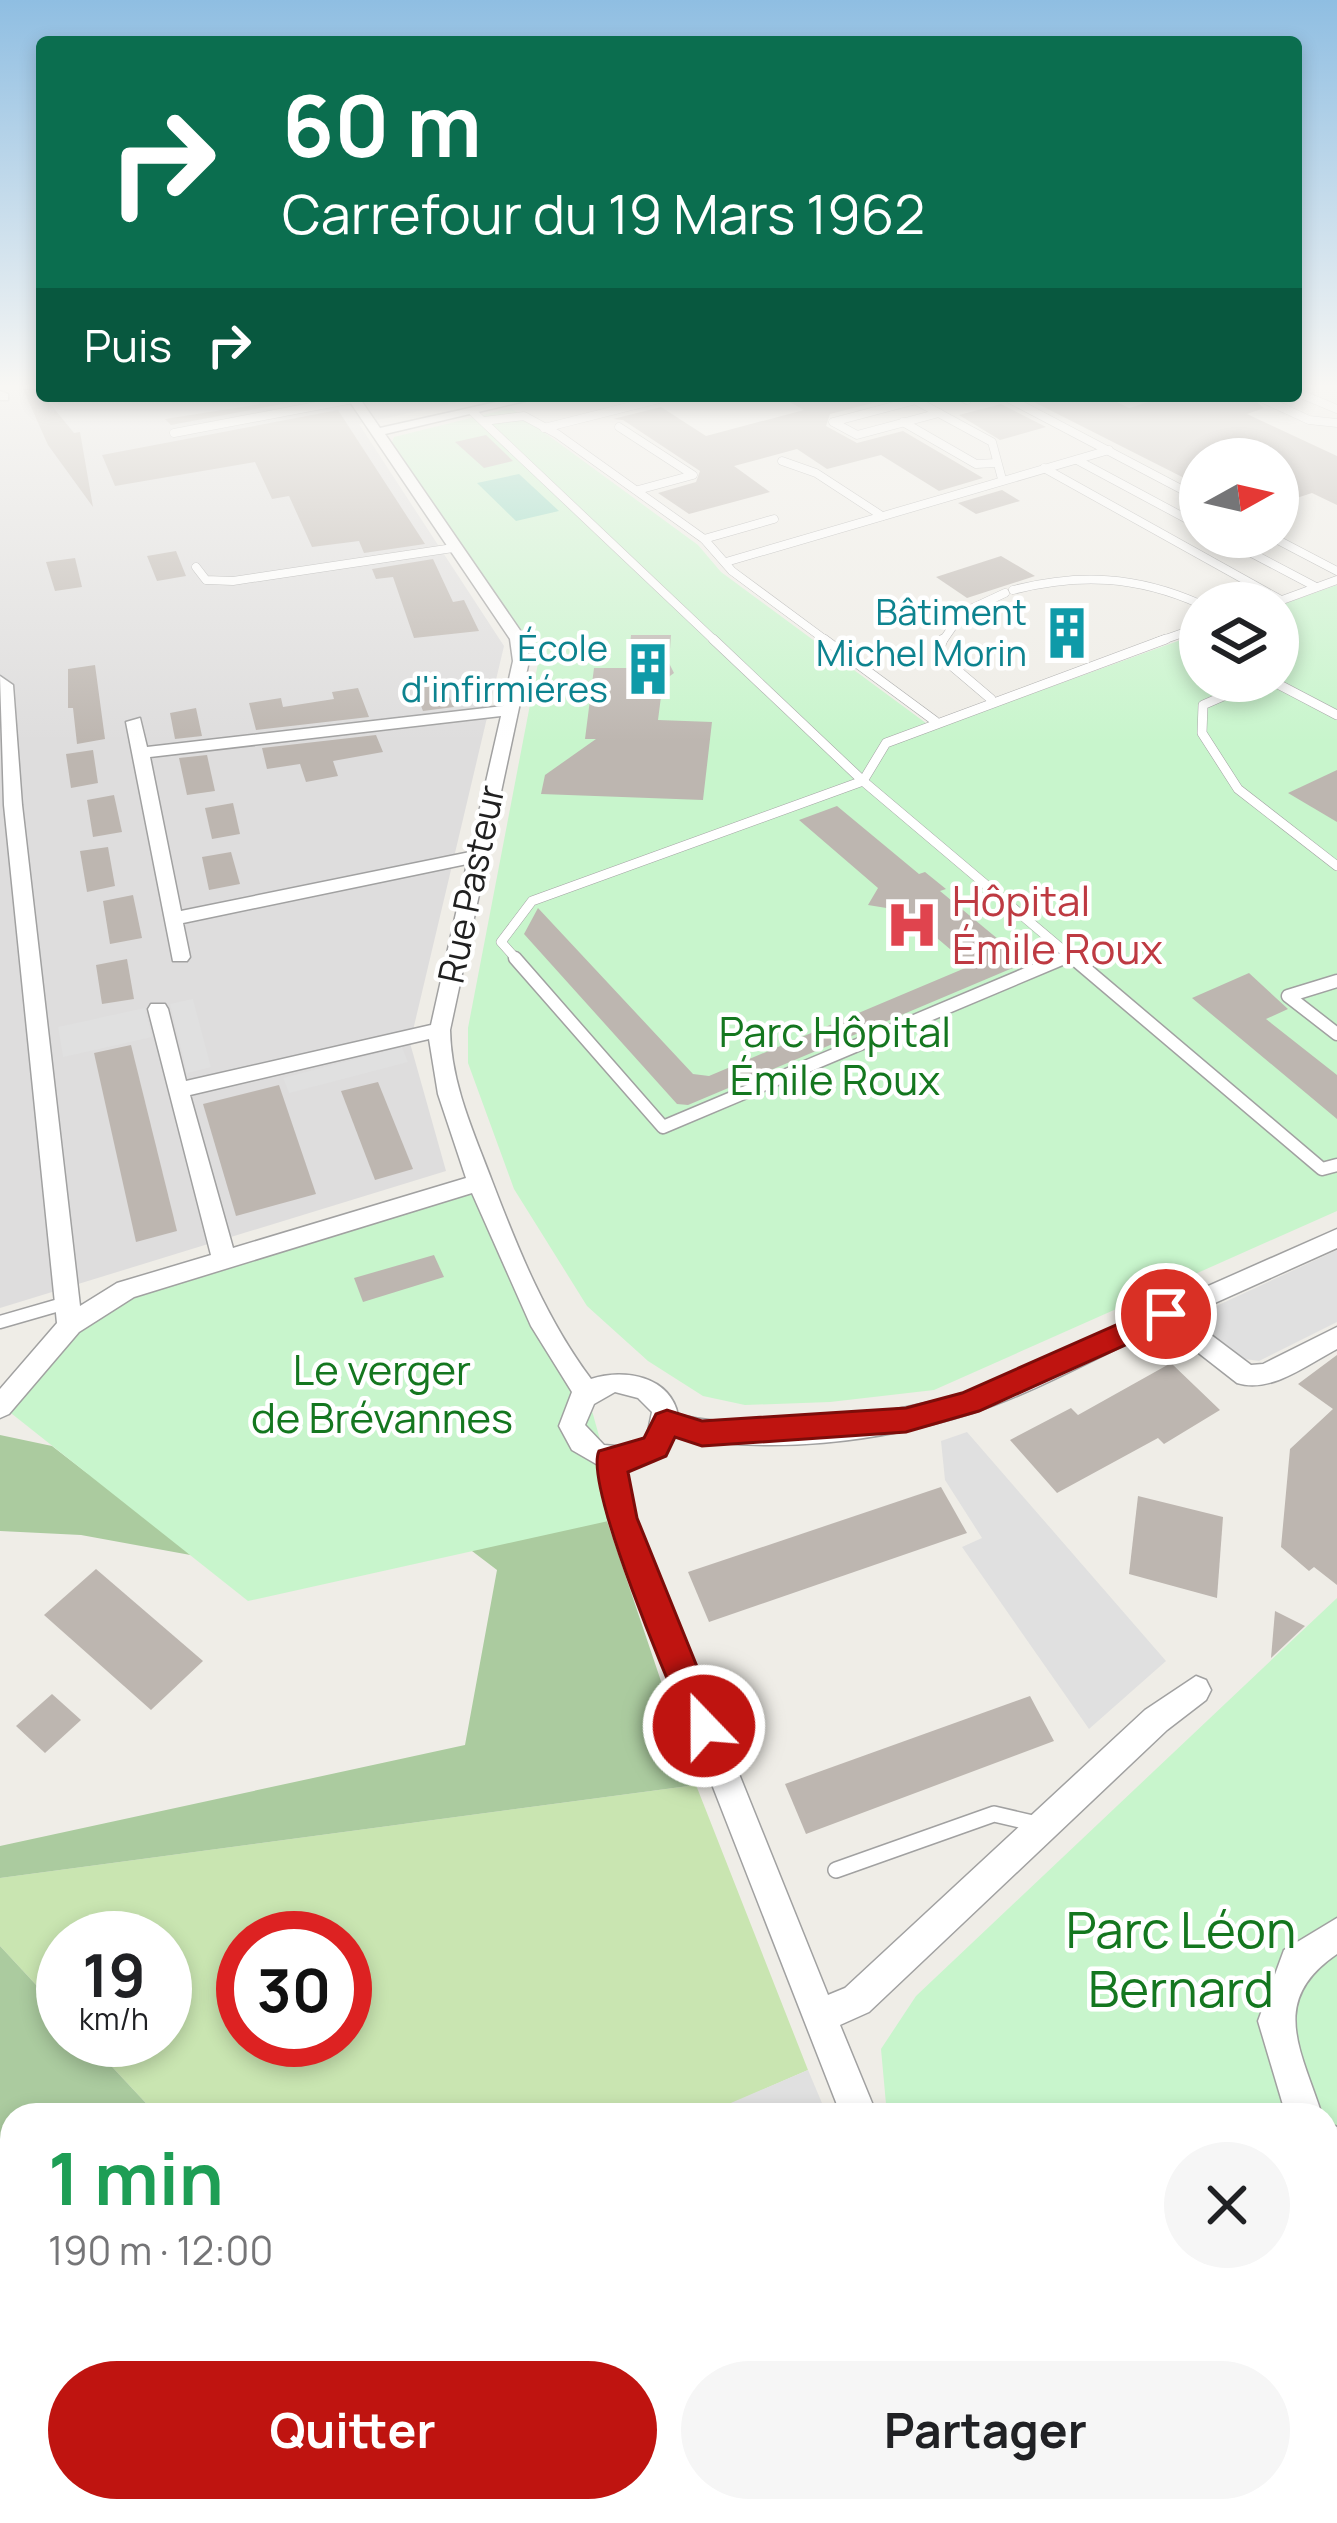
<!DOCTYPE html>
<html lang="fr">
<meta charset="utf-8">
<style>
:root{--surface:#fff;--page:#f6f6f6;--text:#202124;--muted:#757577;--accent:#bf1410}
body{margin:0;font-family:Manrope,sans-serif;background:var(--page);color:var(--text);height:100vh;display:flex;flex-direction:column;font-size:45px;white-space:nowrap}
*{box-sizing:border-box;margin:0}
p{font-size:39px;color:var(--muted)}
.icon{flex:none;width:66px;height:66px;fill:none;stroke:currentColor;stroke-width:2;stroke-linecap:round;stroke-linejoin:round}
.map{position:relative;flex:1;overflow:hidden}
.details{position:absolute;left:0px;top:2103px;width:1338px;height:420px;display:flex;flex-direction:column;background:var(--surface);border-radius:36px 36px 0 0;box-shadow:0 6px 18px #0003}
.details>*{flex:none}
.banner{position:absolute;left:36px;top:36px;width:1266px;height:366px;border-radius:12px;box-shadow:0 6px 18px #0003;background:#0b6e4f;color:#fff;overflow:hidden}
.needle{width:78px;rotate:82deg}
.fabs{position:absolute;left:1179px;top:438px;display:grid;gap:24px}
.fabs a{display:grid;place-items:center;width:120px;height:120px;border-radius:50%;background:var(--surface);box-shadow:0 6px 18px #0003;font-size:60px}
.speed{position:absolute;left:36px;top:1911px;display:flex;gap:24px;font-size:60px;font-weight:700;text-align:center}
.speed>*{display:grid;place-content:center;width:156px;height:156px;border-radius:50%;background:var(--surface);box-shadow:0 6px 18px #0003;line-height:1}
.speed small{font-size:30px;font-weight:400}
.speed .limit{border:18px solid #d22;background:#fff;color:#111}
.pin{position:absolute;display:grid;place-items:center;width:102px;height:102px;color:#fff;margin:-51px;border:6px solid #fff;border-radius:50%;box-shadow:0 3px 12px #0007}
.me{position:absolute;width:132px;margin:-66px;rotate:338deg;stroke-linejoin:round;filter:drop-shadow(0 0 9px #0008)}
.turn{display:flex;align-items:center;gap:42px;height:252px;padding:0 48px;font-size:54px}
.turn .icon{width:156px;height:156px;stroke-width:2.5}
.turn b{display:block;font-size:84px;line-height:102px}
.then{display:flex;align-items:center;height:114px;padding:0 48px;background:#0003;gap:24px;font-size:45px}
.round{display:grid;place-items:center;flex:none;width:126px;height:126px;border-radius:63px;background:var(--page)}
.overview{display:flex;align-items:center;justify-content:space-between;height:204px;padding:0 48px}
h1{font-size:72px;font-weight:700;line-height:90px;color:#1e9e55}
.primary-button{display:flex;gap:24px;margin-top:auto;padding:24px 48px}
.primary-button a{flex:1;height:138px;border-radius:72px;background:var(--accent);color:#fff;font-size:48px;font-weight:700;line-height:138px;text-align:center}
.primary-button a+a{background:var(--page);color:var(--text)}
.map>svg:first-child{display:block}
.residential{fill:#dedddd}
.education{fill:#fcfde3}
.grass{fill:#c9e5b1;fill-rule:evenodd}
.forest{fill:#abcb9f}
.park{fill:#c8f5cc}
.pitch{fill:#8bd8bc}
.parking{fill:#e0e0e0}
.building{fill:#bdb6b0}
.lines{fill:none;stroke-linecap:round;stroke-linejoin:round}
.lane-far3-casing{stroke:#a1a1a1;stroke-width:9}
.lane-far2-casing{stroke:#a1a1a1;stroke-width:10}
.lane-far1-casing{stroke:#a1a1a1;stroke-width:15}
.lane-casing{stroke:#a1a1a1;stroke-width:18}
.street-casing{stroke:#a1a1a1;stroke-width:3}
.lane-far3{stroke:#fff;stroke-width:8}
.lane-far2{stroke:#fff;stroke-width:9}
.lane-far1{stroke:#fff;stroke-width:12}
.lane{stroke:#fff;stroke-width:15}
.street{fill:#fff;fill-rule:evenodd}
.route{fill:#bf1410;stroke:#7c0d0a;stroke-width:3}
.labels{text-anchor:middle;stroke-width:9;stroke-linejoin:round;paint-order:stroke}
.far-culture-label{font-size:36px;fill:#0d838f;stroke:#fff;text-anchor:end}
.far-street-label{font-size:36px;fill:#202020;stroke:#fff}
.health-label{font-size:42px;fill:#be3a42;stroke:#fff;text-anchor:start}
.park-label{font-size:42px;fill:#14771f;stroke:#fff}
.near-park-label{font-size:51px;fill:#14771f;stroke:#fff}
</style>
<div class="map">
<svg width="1337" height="2523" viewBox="0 0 1337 2523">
<rect width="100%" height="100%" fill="#efede7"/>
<!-- residential -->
<path class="residential" d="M0,389h42v7h446l-129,28 145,222 -94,397 36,128 -446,137z"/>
<!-- education -->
<path class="education" d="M730,2511h185l-10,12h-183z"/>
<!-- grass -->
<path class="grass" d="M696,1785l112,285 -103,45h-548l-70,-75h78v-102h-102v76l-63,-68v-68zM243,1938h102v102h-102z"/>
<!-- forest -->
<g class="forest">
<path d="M0,1435l52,11 35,27 488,-1 32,49 89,264 -696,93v-32l465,-101 32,-175 -25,-19 -58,-5 -114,29 -219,-40 -81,-4z"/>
<path d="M0,1946l63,68v26h24l70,75h-145v396h444l2,12h-458z"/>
</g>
<!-- park -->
<g class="park">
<path d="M511,408l187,137 23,27 213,157 266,-96v48h78v-75l59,-21v626l-403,179 -104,12 -85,3 -42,-9 -55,-35 -61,-55 -73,-117 -46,-126v-35l70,-365 -9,-20 -138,-198 3,-8z"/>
<path d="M481,1182l106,211 35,125 -374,83 -246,-195 39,-45 85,-71z"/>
<path d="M1337,1598v925h-169l-9,-12h167v-396h-439l-6,-66 35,-53z"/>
</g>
<!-- pitch -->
<path class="pitch" d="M519,474l40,37 -43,10 -39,-38z"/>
<!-- parking -->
<g class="parking">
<path d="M193,999l18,68 -24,6 -17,-69z"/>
<path d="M145,1008l7,29 -89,20 -5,-30z"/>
<path d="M402,1047l6,15 -119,31 -6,-15z"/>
<path d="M1337,1250v72l-78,39 -22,-3 -37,-31 -1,-13z"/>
<path d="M967,1432l199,229 -77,68 -127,-182 20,-9 -37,-58 -4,-39z"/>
<path d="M808,2070l19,45h-122v-1z"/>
</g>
<!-- building -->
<g class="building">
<path d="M23,389h15l36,44 6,-1 13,75 -45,-62z"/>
<path d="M257,396h68l-154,29 -6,-6 95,-15z"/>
<path d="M779,396h104l5,3 -58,15 -4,12 31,17 46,-12 80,47 -44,13 -58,-36 -54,14 -30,-20 -63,17 36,26 -81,22 -31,-21 38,-11 4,-11 -77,-51 -10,-1 48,-12 45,29 98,-26z"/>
<path d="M1105,396l24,12 39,-12h81l15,12 -17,6 90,42v49l-25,-12 -34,11v-45h-78v27l-176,-89z"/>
<path d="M1001,404l45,23 -46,13 -41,-25z"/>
<path d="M338,410l87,134 -61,9 -5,-12 -47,6 -23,-51 -17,3 -17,-37 -140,24 -13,-31z"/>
<path d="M486,435l27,26 -29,7 -29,-26z"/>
<path d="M1002,490l18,11 -44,13 -18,-11z"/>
<path d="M176,551l10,25 -29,5 -10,-25z"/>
<path d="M1001,556l34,20 -68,22 -31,-21z"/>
<path d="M75,558l7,29 -27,4 -9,-29z"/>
<path d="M433,559l20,43 11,-2 15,31 -65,7 -21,-61 -17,2 -4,-10z"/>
<path d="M631,635h40l-2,28 5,10 -11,8 -5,39 54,2 -9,78 -162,-6 4,-19 51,-36h-11l9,-71h34z"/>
<path d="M95,665l10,74 -28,5 -4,-36h-5v-39z"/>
<path d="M440,678l14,29 -31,4 -11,-28z"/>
<path d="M358,688l11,29 -113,13 -7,-27 32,-5 2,9 51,-8 -2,-7z"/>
<path d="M196,708l6,28 -27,3 -5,-26z"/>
<path d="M376,735l7,17 -50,9 5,15 -32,6 -6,-18 -33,5 -5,-21z"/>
<path d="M93,750l5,33 -27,5 -5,-34z"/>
<path d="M207,755l8,36 -28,4 -8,-37z"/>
<path d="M1337,770v52l-49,-29z"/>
<path d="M114,795l8,37 -29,5 -6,-37z"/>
<path d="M233,803l7,31 -28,5 -7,-31z"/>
<path d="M837,806l82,68 6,-2 21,17 -6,2 70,58 19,-8 17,13 -358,151 -11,-1 -153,-170 14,-26 155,166 16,2 261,-110 -65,-55 -37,-6 10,-17 -79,-68z"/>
<path d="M108,847l7,39 -28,6 -7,-41z"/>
<path d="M231,852l9,32 -31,6 -7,-33z"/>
<path d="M133,895l9,43 -32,6 -7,-43z"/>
<path d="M127,959l7,40 -32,5 -6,-39z"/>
<path d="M1249,973l39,36 -22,10 71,56v44l-145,-121z"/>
<path d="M131,1045l46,186 -41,11 -42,-189z"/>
<path d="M378,1082l35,87 -38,11 -34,-89z"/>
<path d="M279,1085l37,109 -80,22 -33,-112z"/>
<path d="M434,1255l10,22 -81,25 -9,-24z"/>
<path d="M1337,1355v230l-23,-18 -5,4 -28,-24 9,-98 43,-40 -35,-25z"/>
<path d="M1171,1363l49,47 -56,34 -6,-6 -101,55 -47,-53 61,-32 7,7z"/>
<path d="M941,1487l26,46 -258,89 -21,-50z"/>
<path d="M1138,1496l85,21 -6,81 -88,-24z"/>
<path d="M96,1569l107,92 -52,49 -107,-95z"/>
<path d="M1275,1611l30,15 -34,32z"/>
<path d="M52,1694l29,26 -36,33 -29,-27z"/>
<path d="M1030,1696l24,45 -248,93 -21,-50z"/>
</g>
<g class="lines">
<!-- lane-far3 casing -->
<g class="lane-far3-casing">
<g id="lane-far3">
<path d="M1296,392l41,17"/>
<path d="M960,396l7,4"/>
<path d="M1004,396l196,103"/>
<path d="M1257,396l52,24 28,3"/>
<path d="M911,398l81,44 10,37"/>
<path d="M916,400l-83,22 24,13 82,-22"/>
<path d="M473,412l243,230"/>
<path d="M484,421l40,-5 33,18 147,105 28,32 96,71"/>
<path d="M903,422l73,42 20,-1"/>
<path d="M619,427l74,48 -55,15"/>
<path d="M544,428l127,-32"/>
<path d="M174,433l179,-34"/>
<path d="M1077,460l123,66"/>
<path d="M782,461l34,12 66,43"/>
<path d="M1044,468l237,132"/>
<path d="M1221,537l95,50"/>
<path d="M1272,537l65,34"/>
<path d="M704,539l70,-20"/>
<path d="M726,562l383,-112"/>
<path d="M196,567l10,13 27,1 220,-33"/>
<path d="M1013,590c67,-17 124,-14 187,14"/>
<path d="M1274,603l63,-23"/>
<path d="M942,642l20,-29 43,-20"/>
<path d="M1157,642l43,-15"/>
</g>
</g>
<!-- lane-far2 casing -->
<g class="lane-far2-casing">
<g id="lane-far2">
<path d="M713,639l150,142 213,180"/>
<path d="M824,639l111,82"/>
<path d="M943,639l-5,15 53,45"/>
<path d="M1258,681l-55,24 -1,28 36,56 99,77"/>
<path d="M1272,681l65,34"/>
<path d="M518,961l-17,-19 31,-41 331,-120 23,-38 280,-104"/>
<path d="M1057,961l13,-5"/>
</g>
</g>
<!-- lane-far1 casing -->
<g class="lane-far1-casing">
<g id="lane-far1">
<path d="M515,958l148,169 401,-169"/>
<path d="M1073,958l249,211 15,-4"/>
<path d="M1337,981l-49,15 49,38"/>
<path d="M0,1322l66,-19"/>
</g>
</g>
<!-- lane casing -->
<g class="lane-casing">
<path id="lane" d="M836,1870l158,-56 43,10"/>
</g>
<!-- street casing -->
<g class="street-casing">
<g id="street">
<path d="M0,391l8,3v6h-8z"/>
<path d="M346,396h12l22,32 143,-32h23l-161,38 141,205 3,22 -79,369c1,54 24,103 42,151 26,68 54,138 99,198 33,-11 79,-3 87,36 94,20 194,2 286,-21l373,-165v19l-151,68 65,49 12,-1 74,-37v22c-29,15 -66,45 -100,34l-73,-57c-63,29 -126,65 -192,87 -92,29 -204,43 -299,22 -11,22 -24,29 -48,34l11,49 192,477 17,-7 300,-278 51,-34 10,4 5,10 -5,10 -39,30 -298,282 -29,13 37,90h-36l-233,-597 -10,-53 -26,-15 -13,-24 13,-34 -41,-66 -59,-133 -338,104 -55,35 -70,82 -9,4v-29l57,-66 -53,-518 -4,-129 13,9 9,120 58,501 37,-23 94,-28 -63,-246 3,-5h14l3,5 18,72 245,-56 36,-161 -284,59 7,34 -3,4h-14l-47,-239 14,-4 7,29 356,-41 10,-45 -3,-22zM501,716l-31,136 -289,59 -31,-154zM429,1039l9,55 28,84 -233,70 -43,-153zM615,1392l23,6 14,14 -5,24 -19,11 -24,-2 -19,-20 9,-21z"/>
<path d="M1337,1918v36c-69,47 -36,95 -15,161h-36l-28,-94 26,-71z"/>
<path d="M1326,2122l11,5v42l-11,-5z"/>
<path d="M914,2511h46l-5,12h-46z"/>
<path d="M1097,2511h43l5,12h-43z"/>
</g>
</g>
<!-- lane-far3 -->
<use href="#lane-far3" class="lane-far3"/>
<!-- lane-far2 -->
<use href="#lane-far2" class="lane-far2"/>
<!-- lane-far1 -->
<use href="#lane-far1" class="lane-far1"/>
<!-- lane -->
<use href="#lane" class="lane"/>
<!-- street -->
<use href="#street" class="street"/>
</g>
<!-- sky -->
<linearGradient id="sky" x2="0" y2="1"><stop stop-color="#8fbee2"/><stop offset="0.52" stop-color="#f8f7f4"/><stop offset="1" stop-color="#f8f7f4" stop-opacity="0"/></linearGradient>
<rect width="1337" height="742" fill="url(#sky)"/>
<!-- route -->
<path class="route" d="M1166,1303l14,11 -4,8 -197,89 -73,21 -204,14 -27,-9 -9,19 -38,16 9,46 84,208 -5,11 -12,5 -12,-5c-19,-43 -109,-253 -93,-286l45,-13 12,-24 11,-4 35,11 204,-13 56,-15z"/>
<!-- icons -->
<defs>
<g id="building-bare" transform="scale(4.14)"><path d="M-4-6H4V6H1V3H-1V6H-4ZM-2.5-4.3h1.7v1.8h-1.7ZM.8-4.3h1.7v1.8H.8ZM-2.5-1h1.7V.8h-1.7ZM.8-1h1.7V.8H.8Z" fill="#0f9aa8" stroke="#fff" stroke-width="2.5" paint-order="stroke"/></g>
<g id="hospital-bare" transform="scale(4.14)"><path d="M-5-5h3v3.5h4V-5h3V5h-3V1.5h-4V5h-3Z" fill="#e0444e" stroke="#fff" stroke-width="2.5" paint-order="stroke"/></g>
</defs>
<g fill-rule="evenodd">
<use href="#building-bare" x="1067" y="633"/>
<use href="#building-bare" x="648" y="669"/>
<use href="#hospital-bare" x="912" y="925"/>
</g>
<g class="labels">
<!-- far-culture labels -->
<g class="far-culture-label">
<text x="1027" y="625">Bâtiment<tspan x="1027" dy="41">Michel Morin</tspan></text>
<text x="608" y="661">École<tspan x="608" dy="41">d'infirmiéres</tspan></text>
</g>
<!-- far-street labels -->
<g class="far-street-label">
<text transform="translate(471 884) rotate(-78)" y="13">Rue Pasteur</text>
</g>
<!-- health labels -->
<g class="health-label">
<text x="952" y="916">Hôpital<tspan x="952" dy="48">Émile Roux</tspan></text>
</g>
<!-- park labels -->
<g class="park-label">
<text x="835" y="1047">Parc Hôpital<tspan x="835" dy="48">Émile Roux</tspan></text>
<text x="382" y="1385">Le verger<tspan x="382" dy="48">de Brévannes</tspan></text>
</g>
<!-- near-park labels -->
<g class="near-park-label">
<text x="1181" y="1948">Parc Léon<tspan x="1181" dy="59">Bernard</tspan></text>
</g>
</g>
</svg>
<div class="fabs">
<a><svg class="needle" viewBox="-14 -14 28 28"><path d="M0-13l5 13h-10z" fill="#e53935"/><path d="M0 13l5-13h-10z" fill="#757577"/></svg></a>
<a><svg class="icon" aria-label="layers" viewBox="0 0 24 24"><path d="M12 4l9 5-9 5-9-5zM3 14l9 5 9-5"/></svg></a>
</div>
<div class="speed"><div>19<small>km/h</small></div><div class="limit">30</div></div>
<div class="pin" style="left:1166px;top:1314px;background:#d93025"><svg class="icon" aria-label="arrive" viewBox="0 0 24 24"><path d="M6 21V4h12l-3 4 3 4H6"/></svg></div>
<svg class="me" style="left:704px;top:1726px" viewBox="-20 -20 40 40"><circle r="17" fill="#bf1410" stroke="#fff" stroke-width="3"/><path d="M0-11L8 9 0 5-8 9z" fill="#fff"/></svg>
<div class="banner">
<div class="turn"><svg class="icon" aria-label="right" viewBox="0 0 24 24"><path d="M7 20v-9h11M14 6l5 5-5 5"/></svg><div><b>60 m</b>Carrefour du 19 Mars 1962</div></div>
<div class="then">Puis<svg class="icon" aria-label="right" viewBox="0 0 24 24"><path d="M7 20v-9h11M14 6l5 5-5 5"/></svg></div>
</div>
<section class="details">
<div class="overview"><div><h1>1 min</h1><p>190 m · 12:00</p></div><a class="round"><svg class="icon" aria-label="close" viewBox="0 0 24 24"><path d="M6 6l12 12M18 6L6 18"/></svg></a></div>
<div class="primary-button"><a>Quitter</a><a>Partager</a></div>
</section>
</div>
